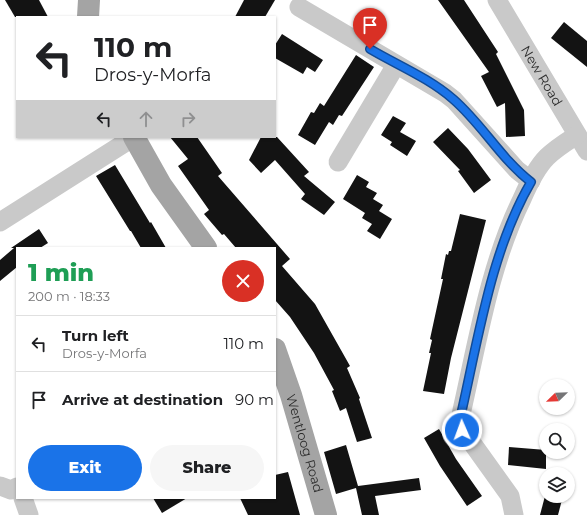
<!DOCTYPE html>
<meta charset="utf-8">
<style>
:root{--surface:#fff;--page:#f6f6f6;--text:#202124;--muted:#757577;--line:#e0e0e0;--accent:#1a73e8}
body{margin:0;font-family:Montserrat,sans-serif;background:var(--page);color:var(--text);height:100vh;display:flex;flex-direction:column;font-size:15px;white-space:nowrap}
*{box-sizing:border-box;margin:0}
p{font-size:13px;color:var(--muted)}
.icon{flex:none;width:22px;height:22px;fill:none;stroke:currentColor;stroke-width:2;stroke-linecap:round;stroke-linejoin:round}
.map{position:relative;flex:1;overflow:hidden}
.panel{position:absolute;left:16px;top:247px;width:260px;height:252px;display:flex;flex-direction:column;background:var(--surface);border-radius:0px;box-shadow:0 1px 3px #0004}
.panel>*{flex:none}
.hud{position:absolute;left:16px;top:16px;width:260px;height:122px;border-radius:0px;box-shadow:0 1px 3px #0004;background:#fff;color:var(--text);overflow:hidden}
.needle{width:26px;rotate:247deg}
.fabs{position:absolute;left:539px;top:379px;display:grid;gap:8px}
.fabs a{display:grid;place-items:center;width:36px;height:36px;border-radius:50%;background:var(--surface);box-shadow:0 1px 3px #0004;font-size:20px}
.pin{position:absolute;display:grid;place-items:center;width:34px;height:34px;color:#fff;margin:-41px -17px;border-radius:50% 50% 50% 0;rotate:-45deg;box-shadow:0 0 4px #0007}
.pin .icon{rotate:45deg}
.me{position:absolute;width:44px;margin:-22px;rotate:358deg;stroke-linejoin:round;filter:drop-shadow(0 0 3px #0008)}
.turn{display:flex;align-items:center;gap:14px;height:84px;padding:0 12px;font-size:18px}
.turn .icon{width:52px;height:52px;stroke-width:2.5}
.turn b{display:block;font-size:28px;line-height:34px}
.lanes{display:flex;align-items:center;height:38px;padding:0 12px;background:#0003;justify-content:center;gap:20px;direction:ltr}
.lanes .off{opacity:.35}
.round{display:grid;place-items:center;flex:none;width:42px;height:42px;border-radius:21px;background:var(--page)}
.summary{display:flex;align-items:center;justify-content:space-between;height:68px;padding:0 12px}
h1{font-size:24px;font-weight:800;line-height:30px;color:#1e9e55}
.cta{display:flex;gap:8px;margin-top:auto;padding:8px 12px}
.cta a{flex:1;height:46px;border-radius:24px;background:var(--accent);color:#fff;font-size:16px;font-weight:800;line-height:46px;text-align:center}
.cta a+a{background:var(--page);color:var(--text)}
ul{padding:0;list-style:none}
li{display:flex;align-items:center;gap:12px;height:56px;padding:0 12px;border-top:1px solid var(--line)}
li div{flex:1}
li b{display:block;font-size:15px}
li em{font-style:normal}
.map>svg:first-child{display:block}
.building{fill:#131313}
.lines{fill:none;stroke-linecap:round;stroke-linejoin:round}
.minor{stroke:#c9c9c9;stroke-width:19}
.major{stroke:#a4a4a4;stroke-width:22}
.route-casing{stroke:#114b97;stroke-width:10}
.route{stroke:#1a73e8;stroke-width:7}
.labels{text-anchor:middle;stroke-width:4;stroke-linejoin:round;paint-order:stroke}
.street-label{font-size:13px;fill:#2c2c2c;stroke:#fff}
</style>
<div class="map">
<svg width="587" height="515" viewBox="0 0 587 515">
<rect width="100%" height="100%" fill="#fff"/>
<!-- building -->
<g class="building">
<path d="M5,0h34l9,17h-33z"/>
<path d="M244,0h31l-10,17h-30z"/>
<path d="M438,0h26l34,52 -2,2 28,56 1,26 -19,1 -1,-34 -8,4 -16,-31 8,-4z"/>
<path d="M564,22l23,19v26l-36,-29z"/>
<path d="M282,34l41,26 -8,12 -8,-5 -4,7 -28,-16v-13z"/>
<path d="M356,55l18,12 -32,49 -3,-1 -6,10 -4,-3 -14,23 -17,-10 13,-23 3,1 6,-10 4,3z"/>
<path d="M393,116l13,7 -6,9 16,9 -9,15 -17,-11 2,-3 -11,-7z"/>
<path d="M448,128l20,21 23,31 -17,13 -16,-22 2,-1 -27,-28z"/>
<path d="M170,137h27l25,36 -4,3 72,83 -8,7 33,38 35,62 -3,2 13,30 -1,1 13,39 -15,4 -11,-34 -6,3 -8,-20 2,-1 -20,-37 -24,-36 -15,-17v-52h-39l-12,-14 -2,1 -18,-21 5,-4 -31,-44 10,-7z"/>
<path d="M261,137h16l32,35 -5,4 31,26 -11,13 -23,-16 4,-5 -30,-34 -14,13 -12,-13z"/>
<path d="M115,165l35,58 1,-1 15,26h-25l-10,-17h-1l-34,-55z"/>
<path d="M357,175l12,7 -3,5 11,6 -4,6 10,6 -4,6 13,8 -12,20 -13,-8 5,-7 -10,-6 3,-5 -22,-14z"/>
<path d="M460,214l26,6 -35,138 -7,36 -21,-3 8,-38h-2l3,-13 -2,-1 13,-60h-2l5,-25 2,1 1,-4h2z"/>
<path d="M39,229l9,14 -8,5h-23v19l-17,14v-21l14,-12h-3z"/>
<path d="M439,429l17,30 26,37 -15,10 -27,-40 -16,-28z"/>
<path d="M346,445l12,41 61,-8 2,12 -46,6 4,19h-17l-6,-27 -20,6 -12,-42z"/>
<path d="M509,447l37,3v19l-38,-4z"/>
<path d="M288,472l12,43h-52l-8,-17h35v-23z"/>
<path d="M545,496h18l-5,19h-18z"/>
<path d="M153,498h34l-25,15z"/>
</g>
<g class="lines">
<!-- minor -->
<g class="minor">
<path id="s1" d="M497,0l90,151"/>
<path d="M299,7l146,86 9,7 63,70 14,11"/>
<path d="M338,162l58,-97"/>
<path d="M0,222l134,-85"/>
<path d="M0,486l11,4 6,-3"/>
<path d="M23,498l6,17"/>
<path d="M514,515l-4,-19 -48,-67 -2,-8 2,-11c16,-71 28,-146 60,-211 6,-14 14,-31 25,-42 9,-9 19,-15 30,-22"/>
</g>
<!-- major -->
<g class="major">
<path d="M88,17l1,-17"/>
<path d="M134,137l27,48 45,63"/>
<path id="s2" d="M275,349l16,46 35,120"/>
</g>
</g>
<g class="lines">
<!-- route casing -->
<g class="route-casing">
<path id="route" d="M370,49c27,16 59,29 83,50 29,25 48,60 78,83 -39,67 -52,152 -69,228l-2,11 2,9"/>
</g>
<!-- route -->
<use href="#route" class="route"/>
</g>
<g class="labels">
<!-- street labels -->
<g class="street-label">
<text dy="5" stroke="none"><textPath href="#s1" startOffset="88">New Road</textPath></text>
<text dy="5" stroke="none"><textPath href="#s2" startOffset="99">Wentloog Road</textPath></text>
</g>
</g>
</svg>
<div class="fabs">
<a><svg class="needle" viewBox="-14 -14 28 28"><path d="M0-13l5 13h-10z" fill="#e53935"/><path d="M0 13l5-13h-10z" fill="#757577"/></svg></a>
<a><svg class="icon" aria-label="search" viewBox="0 0 24 24"><circle cx="10" cy="10" r="6"/><path d="M15 15l6 6"/></svg></a>
<a><svg class="icon" aria-label="layers" viewBox="0 0 24 24"><path d="M12 4l9 5-9 5-9-5zM3 14l9 5 9-5"/></svg></a>
</div>
<div class="pin" style="left:370px;top:49px;background:#d93025"><svg class="icon" aria-label="arrive" viewBox="0 0 24 24"><path d="M6 21V4h12l-3 4 3 4H6"/></svg></div>
<svg class="me" style="left:462px;top:430px" viewBox="-20 -20 40 40"><circle r="17" fill="#1a73e8" stroke="#fff" stroke-width="3"/><path d="M0-11L8 9 0 5-8 9z" fill="#fff"/></svg>
<div class="hud">
<div class="turn"><svg class="icon" aria-label="left" viewBox="0 0 24 24"><path d="M17 20v-9H6M10 6l-5 5 5 5"/></svg><div><b>110 m</b>Dros-y-Morfa</div></div>
<div class="lanes"><svg class="icon" aria-label="left" viewBox="0 0 24 24"><path d="M17 20v-9H6M10 6l-5 5 5 5"/></svg><svg class="icon off" aria-label="ahead" viewBox="0 0 24 24"><path d="M12 20V5M6 11l6-6 6 6"/></svg><svg class="icon off" aria-label="right" viewBox="0 0 24 24"><path d="M7 20v-9h11M14 6l5 5-5 5"/></svg></div>
</div>
<section class="panel">
<div class="summary"><div><h1>1 min</h1><p>200 m · 18:33</p></div><a class="round" style="background:#d93025;color:#fff"><svg class="icon" aria-label="close" viewBox="0 0 24 24"><path d="M6 6l12 12M18 6L6 18"/></svg></a></div>
<ul>
<li><svg class="icon" aria-label="left" viewBox="0 0 24 24"><path d="M17 20v-9H6M10 6l-5 5 5 5"/></svg><div><b>Turn left</b><p>Dros-y-Morfa</p></div><em>110 m</em></li>
<li><svg class="icon" aria-label="arrive" viewBox="0 0 24 24"><path d="M6 21V4h12l-3 4 3 4H6"/></svg><div><b>Arrive at destination</b></div><em>90 m</em></li>
</ul>
<div class="cta"><a>Exit</a><a>Share</a></div>
</section>
</div>
